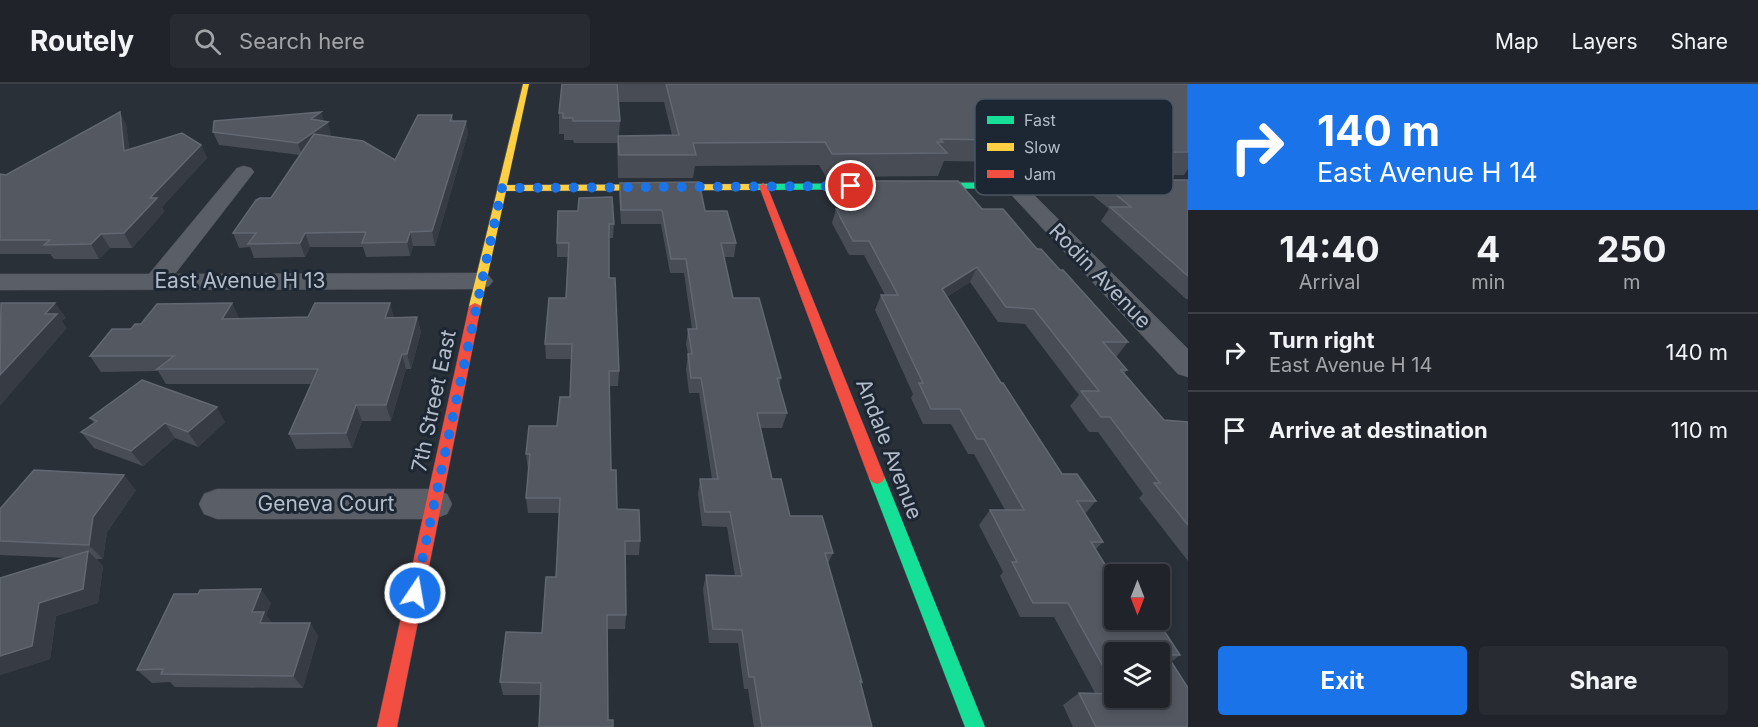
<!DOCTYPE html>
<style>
:root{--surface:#20242a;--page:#282c32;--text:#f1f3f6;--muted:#a2a4a8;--line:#3d4147;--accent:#1a73e8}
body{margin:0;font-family:Inter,sans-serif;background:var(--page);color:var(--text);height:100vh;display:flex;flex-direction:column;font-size:22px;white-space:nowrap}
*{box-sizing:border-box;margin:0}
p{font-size:20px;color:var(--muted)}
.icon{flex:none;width:33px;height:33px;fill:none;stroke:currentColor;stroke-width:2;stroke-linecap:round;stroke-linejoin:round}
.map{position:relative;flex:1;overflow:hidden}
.details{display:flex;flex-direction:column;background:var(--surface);width:570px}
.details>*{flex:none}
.banner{background:#1a73e8;color:#fff;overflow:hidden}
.needle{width:39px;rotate:180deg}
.buttons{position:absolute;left:1104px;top:480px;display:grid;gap:12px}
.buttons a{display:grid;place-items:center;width:66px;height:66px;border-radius:6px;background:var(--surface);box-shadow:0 3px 9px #0003,0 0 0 2px var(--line);font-size:30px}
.pin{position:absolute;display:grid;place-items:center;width:51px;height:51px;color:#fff;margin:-26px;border:3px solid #fff;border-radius:50%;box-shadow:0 2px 6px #0007}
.me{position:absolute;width:66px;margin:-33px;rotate:12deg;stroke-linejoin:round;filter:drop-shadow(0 0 4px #0008)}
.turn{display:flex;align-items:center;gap:21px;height:126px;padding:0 30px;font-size:27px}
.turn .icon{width:78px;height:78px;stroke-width:2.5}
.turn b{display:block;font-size:42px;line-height:51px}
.eta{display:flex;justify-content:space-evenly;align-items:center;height:102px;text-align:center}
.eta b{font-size:36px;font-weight:700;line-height:42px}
.action{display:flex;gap:12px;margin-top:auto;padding:12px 30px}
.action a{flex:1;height:69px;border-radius:6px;background:var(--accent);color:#fff;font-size:24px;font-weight:700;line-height:69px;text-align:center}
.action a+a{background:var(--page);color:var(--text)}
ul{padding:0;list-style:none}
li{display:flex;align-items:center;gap:18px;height:78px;padding:0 30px;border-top:2px solid var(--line)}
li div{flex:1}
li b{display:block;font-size:22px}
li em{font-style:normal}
header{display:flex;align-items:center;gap:36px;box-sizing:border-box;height:84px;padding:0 30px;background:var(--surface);border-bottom:2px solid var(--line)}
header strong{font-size:28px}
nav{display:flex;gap:33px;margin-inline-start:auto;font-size:21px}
.search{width:420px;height:54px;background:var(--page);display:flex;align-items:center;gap:15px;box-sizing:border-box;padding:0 21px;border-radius:6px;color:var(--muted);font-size:22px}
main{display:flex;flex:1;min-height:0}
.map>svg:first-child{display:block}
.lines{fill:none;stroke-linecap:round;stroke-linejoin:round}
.street-casing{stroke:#484c55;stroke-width:1}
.fast-casing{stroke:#484c55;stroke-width:1}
.slow-casing{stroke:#484c55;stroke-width:1}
.jam-casing{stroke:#484c55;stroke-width:1}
.street{fill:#5a5e66;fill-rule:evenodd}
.fast{fill:#16e098;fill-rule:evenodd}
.slow{fill:#ffcf43;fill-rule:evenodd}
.jam{fill:#f24e42;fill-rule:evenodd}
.wall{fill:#474c55;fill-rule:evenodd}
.shaded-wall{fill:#373c44}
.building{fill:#535861;stroke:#626872;stroke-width:1.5}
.route{stroke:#1a73e8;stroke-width:10;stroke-dasharray:0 18}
.labels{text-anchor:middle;stroke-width:6;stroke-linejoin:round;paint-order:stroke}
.street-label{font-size:21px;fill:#b4bcc9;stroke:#1d2633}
.key{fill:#1d2633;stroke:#4a5360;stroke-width:1.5}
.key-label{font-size:16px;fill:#b4bcc9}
</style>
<header>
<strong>Routely</strong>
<div class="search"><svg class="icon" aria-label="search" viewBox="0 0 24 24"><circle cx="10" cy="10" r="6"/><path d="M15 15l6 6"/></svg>Search here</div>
<nav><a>Map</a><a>Layers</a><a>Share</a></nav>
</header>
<main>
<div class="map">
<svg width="1188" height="643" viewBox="0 0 1188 643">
<rect width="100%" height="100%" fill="#2a3038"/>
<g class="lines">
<!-- street casing -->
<g class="street-casing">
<g id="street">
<path d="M244,82l7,2 3,4 -79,102 305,-1 9,3 4,5 -4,5 -9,3 -480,1v-16h149l88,-106z"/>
<path d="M1013,95l7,2 168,168v28l-10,-3 -172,-185 -3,-4 3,-4z"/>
<path d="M217,405h217l13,5 5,10 -5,10 -13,5h-217l-13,-5 -5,-10 5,-10z"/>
</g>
</g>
<!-- fast casing -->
<g class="fast-casing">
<g id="fast">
<path d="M1188,97v6l-438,3 -4,-3 4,-3z"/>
<path d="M877,388l5,2 3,4 100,249h-20l-96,-249 3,-4z"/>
</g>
</g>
<!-- slow casing -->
<g class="slow-casing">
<path id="slow" d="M523,0h6l-22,101 243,-1 4,3 -4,3 -244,1 -25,115 -2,2h-8l-2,-2z"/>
</g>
<!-- jam casing -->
<g class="jam-casing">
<g id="jam">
<path d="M763,99l4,3 118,292 -3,4 -5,2 -5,-2 -3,-4 -110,-292z"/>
<path d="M475,219l6,3 -84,421h-20l92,-421z"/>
</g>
</g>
<!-- street -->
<use href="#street" class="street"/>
<!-- fast -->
<use href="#fast" class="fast"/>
<!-- slow -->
<use href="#slow" class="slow"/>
<!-- jam -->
<use href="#jam" class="jam"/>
</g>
<!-- wall -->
<g class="wall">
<path d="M562,0h626v85l-4,6h-115l-14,-12 -111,-2 -6,15 -112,1 -7,-12 -124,1 -2,12h-75l-1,-35h-43l-1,-3h-9v-6h-5v-21zM618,18h46l8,33 -53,1 1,-15z"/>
<path d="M452,31l1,6 15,12 -33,113h-22l-3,10 -44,1 -3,-10h-53l-5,10 -51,1 -4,-11 -11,1 -6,-15 38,-35 29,-43 -81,-10 -6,-13 111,-11 7,13 -2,2 66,24z"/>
<path d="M126,40l3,25 72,-4 6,13 -45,49 2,5 -32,36h-22l-11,11h-45l-4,-5h-50v-80l6,1z"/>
<path d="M1098,96h90v119h-2l-85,-78 8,-12 -18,-15z"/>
<path d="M839,97l143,28 55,40 23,21 68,72 -12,15 11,13 -3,4 40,46 24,2v139l-49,-63 4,-4 -45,-62h-9l-19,-26 9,-11 -54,-71 -27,-2 -28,-40 -23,15 54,86 61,91 34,27 -11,13 18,28 -7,7 18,71 66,35 -9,7 17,65h-115l-10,-22 16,-12h16l-41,-76h-34l-20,-41 3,-4 -24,-47 11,-15h15l-31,-56h-6l-17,-30h-28l-12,-26 2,-4 -38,-84 6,-15h4l-21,-40h-15l-17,-32 4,-14h7l-7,-14zM1114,568l46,46h-46z"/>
<path d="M620,99l85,28 31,32 -2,14h-10l9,41 48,80 -2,8 8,27 -5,15h-21l11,51 18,37 43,37 -5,10 34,119 -2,2 12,43h-118l-6,-38h-4l-6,-46h-29l-6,-54 3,-14 29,1 -8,-49 -25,-1 -4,-32 2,-15h12l-13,-86h-10l-3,-24 2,-15 -2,-10 2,-15h4l-8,-56h-14l-9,-49h-40l-2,-28z"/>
<path d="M558,127l56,13 -1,14h-4v40l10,93 -1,15h-9l2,84 6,39 23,32 -1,14h-14l1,60 -1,14h-18l1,91 5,7 -72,-32h-38l-3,-13 42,-49 14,-56 3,-64h-31l-2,-15 3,-28h-1l-2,-16 31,-28 13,-29 2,-38h-26l-1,-15 21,-46 2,-41h-11v-14z"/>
<path d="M232,219l7,16 178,-2 4,15 -10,37h-5l-15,52h-29l-10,27 -56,1 -7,-15 22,-50h-145l-8,-13 -57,1 -11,-16 41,-27 10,-5z"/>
<path d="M90,334l135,4 -27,25 -23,-9 -32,28 -49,-18 -13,-16 13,-9z"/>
<path d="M136,406l-29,42 -4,27h-7l7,7 -5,37 -42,13 -6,43 -50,16 67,-117 -67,-3v-46z"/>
<path d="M271,519l-5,12 6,8h38l8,13 -15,52 -128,-1 -5,-5 -18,1 -15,-13z"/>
</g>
<!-- shaded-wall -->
<g class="shaded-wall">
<path d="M120,28l6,12 5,40 -7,-13z"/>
<path d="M321,28l4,12 3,-2 3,12 -29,22 -4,-13 13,-24z"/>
<path d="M466,37l2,12 -33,113 -3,-15z"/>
<path d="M201,61l6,13 -45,49 2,5 -32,36 -8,-15 26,-35z"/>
<path d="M410,148l3,14 -3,10 -3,-14z"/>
<path d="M305,149l5,14 -5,10 -5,-14z"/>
<path d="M101,150l9,14 -11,11 -8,-15z"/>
<path d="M977,183l-7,15 -34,22 6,-15z"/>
<path d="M55,219l11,15 -4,3 5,7 -67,78v-31l45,-61z"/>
<path d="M232,219l7,15 -9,16 -8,-15z"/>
<path d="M390,219l4,14 -9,1z"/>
<path d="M417,233l4,15 -10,37 -4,-15z"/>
<path d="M402,270l4,15 -15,52 -5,-16z"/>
<path d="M356,321l6,16 -10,27 -6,-15z"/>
<path d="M217,323l8,15 -27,25 -10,-15z"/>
<path d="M165,339l10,15 -32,28 -12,-15z"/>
<path d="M124,391l12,15 -29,42 -4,27 -14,-14 4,-28z"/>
<path d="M88,467l15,15 -5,37 -42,13 -6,43 -50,16v-19l39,-53z"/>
<path d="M261,505l10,14 -5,12 8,11 -3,10 -19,-24z"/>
<path d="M310,539l8,13 -15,52 -10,-12z"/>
</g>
<!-- building -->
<g class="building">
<path d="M562,0h55l3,37h-47v-3h-10v-5h-4z"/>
<path d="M666,0h522v68l-106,1 -16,-12 -126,-2 3,3h-6l10,11 -115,1 -7,-12 -132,1 3,12h-77l-1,-19 61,-1z"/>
<path d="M120,28l4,39 58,-18 19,12 -51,53h7l-33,35 -23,1 -10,10 -47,1 6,-5h-50v-66l6,1z"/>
<path d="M321,28l-10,7 17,3 -30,21 -85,-11 1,-11z"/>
<path d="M418,31h34l-2,6h16l-34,110 -22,1 -3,10 -45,1 4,-11 -61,1 -5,10 -52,1 8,-11h-23l23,-33 4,-2h11l43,-64 49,7 32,19z"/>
<path d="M1098,96h90v96l-78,-69h21z"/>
<path d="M839,97h119l24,28h21l34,40h4l19,21h3l65,72h-25l24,28h-6l43,50 24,2v103l-34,-42h6l-50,-66h-9l-20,-26h18l-65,-82 -28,-2 -29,-40 -35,22 59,94h2l59,91h15l19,27h-19l26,41h-12l23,37v41h43l23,35h-13l21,33v39h-92l-17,-34 35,1v4h46v-46h-46v34l-46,-83h-35l-21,-41h5l-27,-52h34l-40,-71h-7l-17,-30h-29l-12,-26h4l-42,-88h17l-29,-54h-16l-17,-32h19z"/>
<path d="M699,98l6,29h22l9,32h-15l12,55h26l22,80h-4l10,35h-30l15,66h9l9,37h32l11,37h-8l37,129 -2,-1 12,46h-110l-8,-50h-5l-7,-47 -29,-1 -7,-54 36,1 -12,-64h-25l-5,-33h18l-17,-101h-10l-3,-24h4l-4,-25h9l-11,-70h-15l-9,-49h-41l-1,-27z"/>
<path d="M612,113l2,27h-5v54h6l4,93h-10l2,99h5l1,39 22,1 1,31h-15l1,74h-19l1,105h5v7h-74l2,-44 -41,-1 6,-50 36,1 4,-56h10l4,-79h-34l4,-44h-4l3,-28h28l3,-29h10l2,-53h-27l4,-46h17l3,-55h-12l1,-32h20l1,-13z"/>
<path d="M1,219h54l-10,11h12l-57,61z"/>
<path d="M232,219l-10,16 86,-2 7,-14h75l-5,15 32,-1 -10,37h-5l-16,51h-30l-10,28 -57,1 29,-65h-161l17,-13h-84l22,-27h19l4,-5h6l16,-20z"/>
<path d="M142,296l75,27 -29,25 -23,-9 -34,28 -50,-19 16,-11 -7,-3z"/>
<path d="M34,386l90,5 -31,42 -4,28 -89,-4v-32z"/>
<path d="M88,467l-5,38 -44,14 -7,43 -32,10v-78z"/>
<path d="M261,505l-9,23h12l-4,11h50l-17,53 -132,-2 2,-5 -26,1 37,-76h24l2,-4z"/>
</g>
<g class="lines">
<!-- route -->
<path class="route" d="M415,509l87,-405 349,-2"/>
</g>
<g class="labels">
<!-- street labels -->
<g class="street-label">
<text transform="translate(1100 192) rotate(46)" y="7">Rodin Avenue</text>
<text x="240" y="204">East Avenue H 13</text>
<text transform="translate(434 317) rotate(-78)" y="7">7th Street East</text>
<text transform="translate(889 365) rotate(69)" y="7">Andale Avenue</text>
<text x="326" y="427">Geneva Court</text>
</g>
</g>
<!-- legend -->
<rect x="975" y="15" width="198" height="96" rx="9" class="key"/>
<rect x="987" y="32" width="27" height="8" fill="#16e098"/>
<rect x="987" y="59" width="27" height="8" fill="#ffcf43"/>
<rect x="987" y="86" width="27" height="8" fill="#f24e42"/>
<g class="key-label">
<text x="1024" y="42">Fast</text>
<text x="1024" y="69">Slow</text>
<text x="1024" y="96">Jam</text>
</g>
</svg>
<div class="buttons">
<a><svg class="needle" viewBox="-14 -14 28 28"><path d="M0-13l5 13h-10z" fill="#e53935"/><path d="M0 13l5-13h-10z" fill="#a2a4a8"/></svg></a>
<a><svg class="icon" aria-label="layers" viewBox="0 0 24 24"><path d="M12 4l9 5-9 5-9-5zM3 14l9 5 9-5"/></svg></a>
</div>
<div class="pin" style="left:851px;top:102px;background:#d93025"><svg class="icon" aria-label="arrive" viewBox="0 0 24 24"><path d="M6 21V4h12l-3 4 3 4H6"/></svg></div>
<svg class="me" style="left:415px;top:509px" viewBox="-20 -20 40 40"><circle r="17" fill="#1a73e8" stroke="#fff" stroke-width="3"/><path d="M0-11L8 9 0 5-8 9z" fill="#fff"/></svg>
</div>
<section class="details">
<div class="banner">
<div class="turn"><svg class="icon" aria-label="right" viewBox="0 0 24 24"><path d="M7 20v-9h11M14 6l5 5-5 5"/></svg><div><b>140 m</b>East Avenue H 14</div></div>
</div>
<div class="eta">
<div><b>14:40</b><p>Arrival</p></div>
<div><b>4</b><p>min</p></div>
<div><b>250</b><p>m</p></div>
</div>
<ul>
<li><svg class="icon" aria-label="right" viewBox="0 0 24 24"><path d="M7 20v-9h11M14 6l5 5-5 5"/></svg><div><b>Turn right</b><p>East Avenue H 14</p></div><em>140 m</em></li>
<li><svg class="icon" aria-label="arrive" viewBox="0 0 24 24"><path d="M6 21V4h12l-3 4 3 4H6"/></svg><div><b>Arrive at destination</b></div><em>110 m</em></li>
</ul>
<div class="action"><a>Exit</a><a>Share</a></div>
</section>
</main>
